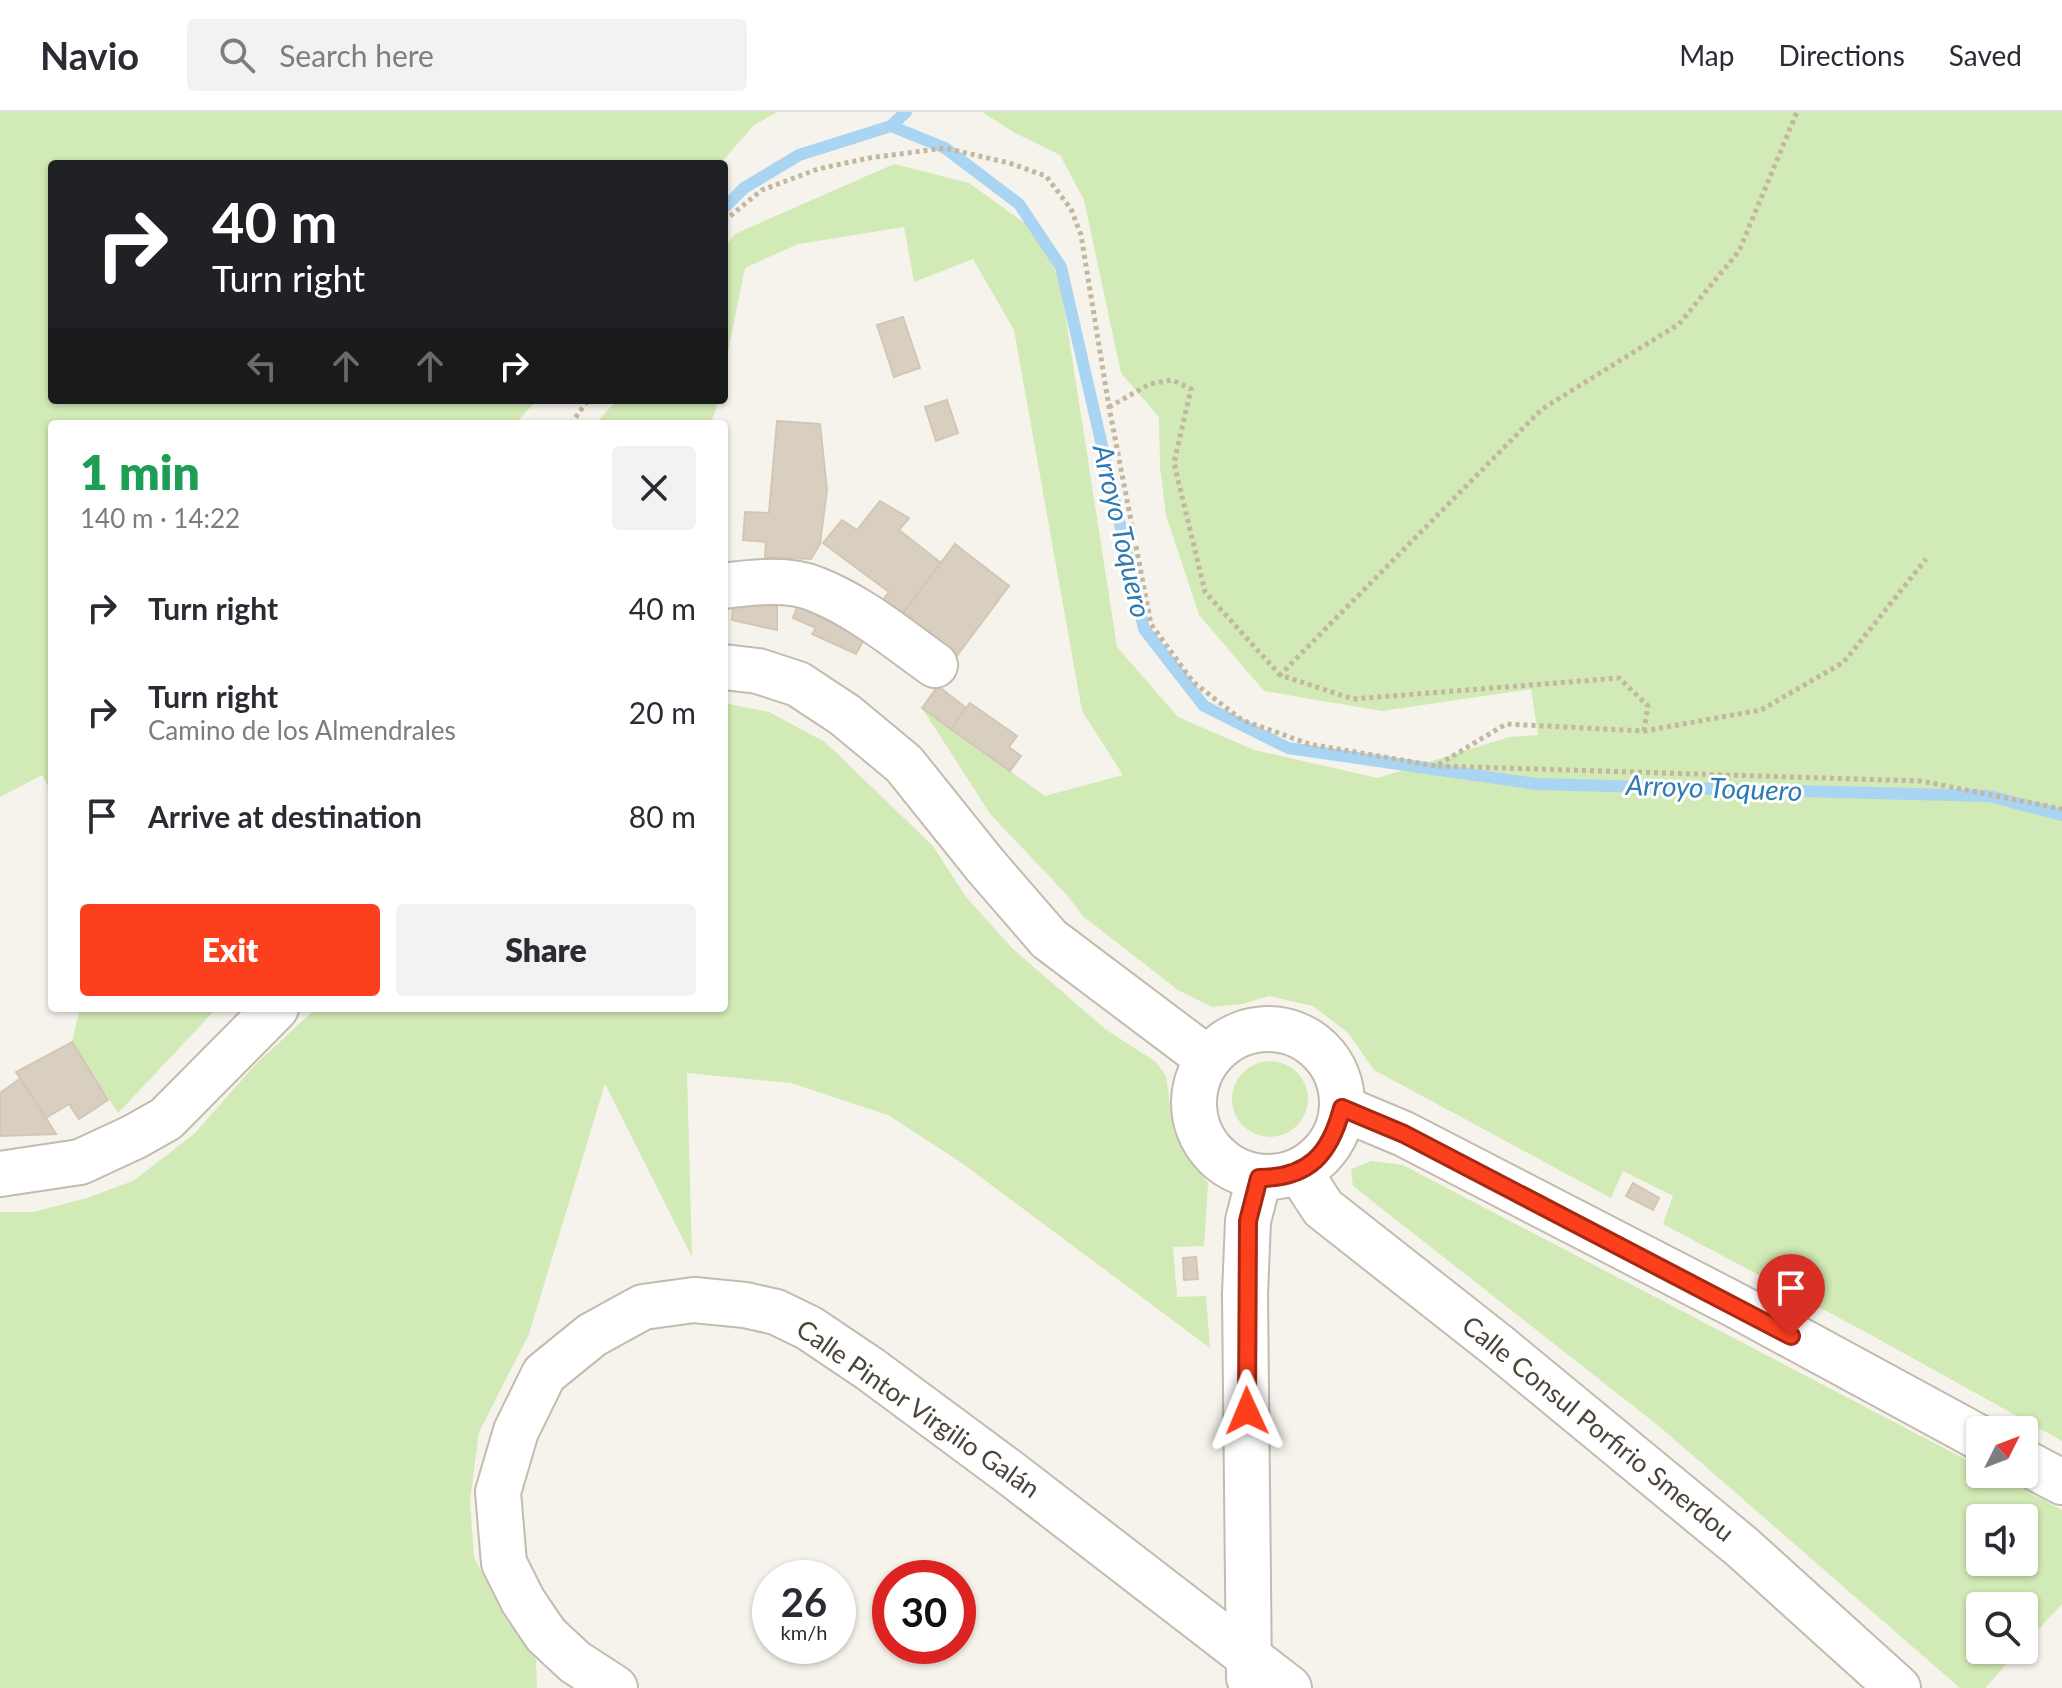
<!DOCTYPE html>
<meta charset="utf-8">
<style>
:root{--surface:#fff;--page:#f2f2f3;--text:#2b2b33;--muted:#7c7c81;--line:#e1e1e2;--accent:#fc3f1d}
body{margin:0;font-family:Lato,sans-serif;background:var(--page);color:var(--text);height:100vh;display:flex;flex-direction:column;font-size:30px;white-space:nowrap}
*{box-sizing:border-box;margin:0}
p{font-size:26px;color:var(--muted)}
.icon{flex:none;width:44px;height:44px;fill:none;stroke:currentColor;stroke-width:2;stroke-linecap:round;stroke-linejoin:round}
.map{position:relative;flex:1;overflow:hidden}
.sheet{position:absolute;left:48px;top:308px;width:680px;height:592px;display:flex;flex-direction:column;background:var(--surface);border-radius:8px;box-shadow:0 2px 6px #0004}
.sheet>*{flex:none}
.hud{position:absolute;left:48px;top:48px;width:680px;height:244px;border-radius:8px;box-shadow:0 2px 6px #0004;background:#202124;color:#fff;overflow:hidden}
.needle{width:52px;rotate:48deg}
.fabs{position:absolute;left:1966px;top:1304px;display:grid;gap:16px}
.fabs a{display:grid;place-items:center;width:72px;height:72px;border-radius:8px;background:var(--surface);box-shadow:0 2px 6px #0004;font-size:40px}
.speed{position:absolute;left:752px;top:1448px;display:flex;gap:16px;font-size:40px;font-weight:700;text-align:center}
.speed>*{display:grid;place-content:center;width:104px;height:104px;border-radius:50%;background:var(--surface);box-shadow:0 2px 6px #0004;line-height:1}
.speed small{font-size:20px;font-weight:400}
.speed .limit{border:12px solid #d22;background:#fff;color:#111}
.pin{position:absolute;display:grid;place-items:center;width:68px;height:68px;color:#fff;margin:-82px -34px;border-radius:50% 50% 50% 0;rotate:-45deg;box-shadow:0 0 8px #0007}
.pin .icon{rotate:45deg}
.me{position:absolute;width:88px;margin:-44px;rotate:359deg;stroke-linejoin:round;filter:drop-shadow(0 0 6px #0008)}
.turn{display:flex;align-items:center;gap:28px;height:168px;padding:0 32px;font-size:36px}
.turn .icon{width:104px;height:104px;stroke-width:2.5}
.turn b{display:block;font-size:56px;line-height:68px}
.lanes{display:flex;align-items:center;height:76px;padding:0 32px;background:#0003;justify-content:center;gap:40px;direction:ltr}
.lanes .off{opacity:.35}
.round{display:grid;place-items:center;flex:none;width:84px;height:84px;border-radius:8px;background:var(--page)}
.head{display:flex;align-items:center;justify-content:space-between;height:136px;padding:0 32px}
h1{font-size:48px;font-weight:800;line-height:60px;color:#1e9e55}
.cta{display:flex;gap:16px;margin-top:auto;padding:16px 32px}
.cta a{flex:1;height:92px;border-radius:8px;background:var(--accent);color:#fff;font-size:32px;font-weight:800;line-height:92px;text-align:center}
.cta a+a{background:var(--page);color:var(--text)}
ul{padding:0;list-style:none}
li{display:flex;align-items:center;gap:24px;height:104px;padding:0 32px}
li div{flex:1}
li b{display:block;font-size:30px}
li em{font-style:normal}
header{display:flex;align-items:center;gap:48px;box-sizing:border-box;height:112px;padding:0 40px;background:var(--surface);border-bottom:2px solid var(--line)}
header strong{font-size:38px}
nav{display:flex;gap:44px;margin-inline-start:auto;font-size:28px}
.search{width:560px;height:72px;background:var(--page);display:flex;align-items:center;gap:20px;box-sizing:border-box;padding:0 28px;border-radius:8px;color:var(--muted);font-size:30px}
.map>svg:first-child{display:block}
.green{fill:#d2eab5;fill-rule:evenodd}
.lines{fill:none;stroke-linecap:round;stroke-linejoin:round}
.stream{stroke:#a9d4f2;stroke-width:12}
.building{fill:#d8cfc1;stroke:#d3c7b4;stroke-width:2}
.street-casing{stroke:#c2bbae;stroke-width:48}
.path{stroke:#c4b79f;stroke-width:5;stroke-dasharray:4 4;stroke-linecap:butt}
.street{stroke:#fff;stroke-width:44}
.route-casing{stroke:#a42913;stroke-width:20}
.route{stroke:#fc3f1d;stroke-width:14}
.labels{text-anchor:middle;stroke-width:6;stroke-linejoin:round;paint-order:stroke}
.street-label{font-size:26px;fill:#4b4439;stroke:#fff}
.water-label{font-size:28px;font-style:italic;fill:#2e7ab2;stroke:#fff}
</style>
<header>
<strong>Navio</strong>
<div class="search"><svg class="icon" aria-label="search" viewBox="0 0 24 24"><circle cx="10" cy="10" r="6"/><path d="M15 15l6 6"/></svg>Search here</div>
<nav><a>Map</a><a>Directions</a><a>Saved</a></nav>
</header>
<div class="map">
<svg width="2062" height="1576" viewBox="0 0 2062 1576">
<rect width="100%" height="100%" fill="#f6f3ec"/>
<!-- green -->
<g class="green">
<path d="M0,0h777l-24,14 -33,38h-668v236h485l-22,24h-463v370l-10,-19 -42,22z"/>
<path d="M982,0h1080v1329l-191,-106 -208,-111 10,-28 -50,-25 -12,27 -237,-128 -26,-37 -35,-27 -44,-10 -27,8 -30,3 -34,-17 -94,-73 -18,-23 -75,-79 -69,-107 123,88 78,-21 -41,-64 -68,-381 -41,-71 -59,23 -10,-55 -106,17 -53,24 -21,103v-124l11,-13 159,-70 75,19 64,46 27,51 57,367 61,70 76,33 124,28 131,-41 29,-2 -7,-46 -149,22 -118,-20 -65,-76 -33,-100 -6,-48 -1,-50 -38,-44 -37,-173 -24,-45 -45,-22z"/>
<path d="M617,288h101l-3,13 -6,11h-114z"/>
<path d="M724,591l45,9 56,30 108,104 33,51 47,52 92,80 51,33 10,14 8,57 34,50 -4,63 -31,1 4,50 29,-1 4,52 -251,-187 -71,-46 -97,-32 -104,-10 5,184 -87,-173 -76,250 -50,98 -9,69 4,56 30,60 32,43 1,28h-537v-476h33l54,-14 46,-17 61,-47 61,-69 61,-57h408z"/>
<path d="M80,896h137l-99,105 -46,-71z"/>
<circle cx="1270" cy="987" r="38"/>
<path d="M1371,1049l32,4 577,302v7h14l68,36v94l-38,41v-39h-44v44h39l-34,38h-25l-300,-261 -307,-241 -2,-17zM2024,1406v44h-44v-44z"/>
</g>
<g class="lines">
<!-- stream -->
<g class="stream">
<path d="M891,14l15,-14"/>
<path d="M724,96l20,-20 55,-33 92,-29 54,22 74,56 42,63 83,362 60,77 84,42 248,36 453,12 73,19"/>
</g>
</g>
<!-- building -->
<g class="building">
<path d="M903,205l17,51 -26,9 -17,-52z"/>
<path d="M947,288l11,33 -22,8 -11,-34z"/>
<path d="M777,309l43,3 7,66 -7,54 -9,15 -46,-2 1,-15 -23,-2 2,-28 24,1z"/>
<path d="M880,389l29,17 -10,12 42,33 -46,61 -18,-16 12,-16 -66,-49 19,-23 15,10z"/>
<path d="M955,432l54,42 -56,75 -58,-37z"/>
<path d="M734,487l43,5v26l-45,-10z"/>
<path d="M800,487l67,35 -11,20 -44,-20 4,-6 -23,-10z"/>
<path d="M938,574l28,22 -15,21 -29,-21z"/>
<path d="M970,591l47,33 -8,11 12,9 -11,15 -59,-42z"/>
<path d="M72,930l36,58 -29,19 -10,-15 -23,14 -30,-46z"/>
<path d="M20,967l26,39 10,16 -56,2v-43z"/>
<path d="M1633,1071l26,15 -6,12 -27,-14z"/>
<path d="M1196,1145l2,22 -14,1 -1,-22z"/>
</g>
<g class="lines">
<!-- street casing -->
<g class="street-casing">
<g id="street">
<path d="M724,474c28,-4 65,-8 91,3 44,17 82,49 120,76"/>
<path d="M724,555l34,4 40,13 47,31 59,49 81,101 64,74 146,110 14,8"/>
<circle cx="1268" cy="991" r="74"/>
<path d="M1342,996l62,26 333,172 243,132"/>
<path d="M1299,1059l24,37 174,137 245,202 156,141"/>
<path d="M0,1062l80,-12 54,-25 32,-18 110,-111"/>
<path d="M2024,1350l38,20"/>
<path d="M1249,1566l-4,-384 3,-73 11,-43"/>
<path d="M615,1576l-40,-26 -29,-27 -23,-34 -19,-38 -6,-71 18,-61 28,-57 48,-39 51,-28 51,-7 51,5 31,7 33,16 61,41 143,106 276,213"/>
</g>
</g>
<!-- path -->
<g class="path">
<path d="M724,109l38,-31 56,-21 51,-11 76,-10 64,15 37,13 25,33 10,26 28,172 42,217 42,58 49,38 67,24 127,22 70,-42 138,7 117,-21 83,-48 82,-103"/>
<path d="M1109,295l41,-23 22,-4 19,9 -17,74 31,129 75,83"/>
<path d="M571,312l17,-24"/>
<path d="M1644,619l4,-25 -29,-28 -266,21 -73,-24 262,-266 137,-85 60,-73 58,-139"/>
<path d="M1438,654l483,15 141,28"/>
</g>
<!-- street -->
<use href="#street" class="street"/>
</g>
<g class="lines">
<!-- route casing -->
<g class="route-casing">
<path id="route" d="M1247,1299l1,-190 11,-43c50,0 71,-24 83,-70l62,26 387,202"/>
</g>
<!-- route -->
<use href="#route" class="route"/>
</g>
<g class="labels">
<!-- street labels -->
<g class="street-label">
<text transform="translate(918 1297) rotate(35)" y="9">Calle Pintor Virgilio Galán</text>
<text transform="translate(1598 1317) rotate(39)" y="9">Calle Consul Porfirio Smerdou</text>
</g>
<!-- water labels -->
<g class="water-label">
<text transform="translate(1122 419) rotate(77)" y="10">Arroyo Toquero</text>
<text transform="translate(1714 676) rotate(2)" y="10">Arroyo Toquero</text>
</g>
</g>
</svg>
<div class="fabs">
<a><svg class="needle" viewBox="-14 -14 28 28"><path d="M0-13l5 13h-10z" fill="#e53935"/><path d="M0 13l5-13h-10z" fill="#7c7c81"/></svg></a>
<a><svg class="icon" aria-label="sound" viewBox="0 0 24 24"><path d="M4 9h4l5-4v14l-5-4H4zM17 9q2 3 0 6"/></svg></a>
<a><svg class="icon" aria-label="search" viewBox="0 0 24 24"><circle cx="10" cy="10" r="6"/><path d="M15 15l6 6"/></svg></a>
</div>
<div class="speed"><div>26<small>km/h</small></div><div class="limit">30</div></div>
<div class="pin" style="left:1791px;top:1224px;background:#d93025"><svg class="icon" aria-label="arrive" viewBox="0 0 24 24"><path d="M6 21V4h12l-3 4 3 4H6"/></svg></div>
<svg class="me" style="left:1247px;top:1299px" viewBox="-20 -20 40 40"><path d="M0-17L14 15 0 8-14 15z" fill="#fc3f1d" stroke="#fff" stroke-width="4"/></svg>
<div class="hud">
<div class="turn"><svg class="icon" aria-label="right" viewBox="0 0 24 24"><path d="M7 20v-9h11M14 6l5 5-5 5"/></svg><div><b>40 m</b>Turn right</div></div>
<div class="lanes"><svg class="icon off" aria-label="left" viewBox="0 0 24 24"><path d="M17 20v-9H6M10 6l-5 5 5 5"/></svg><svg class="icon off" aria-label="ahead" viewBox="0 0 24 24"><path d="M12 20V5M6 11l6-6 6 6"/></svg><svg class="icon off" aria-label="ahead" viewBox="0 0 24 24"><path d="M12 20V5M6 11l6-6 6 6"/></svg><svg class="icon" aria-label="right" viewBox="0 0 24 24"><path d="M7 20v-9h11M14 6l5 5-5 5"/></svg></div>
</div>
<section class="sheet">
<div class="head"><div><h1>1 min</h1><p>140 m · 14:22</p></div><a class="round"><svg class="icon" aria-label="close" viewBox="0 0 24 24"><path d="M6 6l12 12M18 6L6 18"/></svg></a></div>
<ul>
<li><svg class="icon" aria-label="right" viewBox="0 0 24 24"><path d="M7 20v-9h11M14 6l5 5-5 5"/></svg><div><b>Turn right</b></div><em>40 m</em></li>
<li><svg class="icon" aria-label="right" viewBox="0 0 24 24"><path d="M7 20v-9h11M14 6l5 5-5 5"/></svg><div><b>Turn right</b><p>Camino de los Almendrales</p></div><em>20 m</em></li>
<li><svg class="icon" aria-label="arrive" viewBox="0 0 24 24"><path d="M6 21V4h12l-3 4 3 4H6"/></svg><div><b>Arrive at destination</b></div><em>80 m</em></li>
</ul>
<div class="cta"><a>Exit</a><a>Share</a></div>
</section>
</div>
